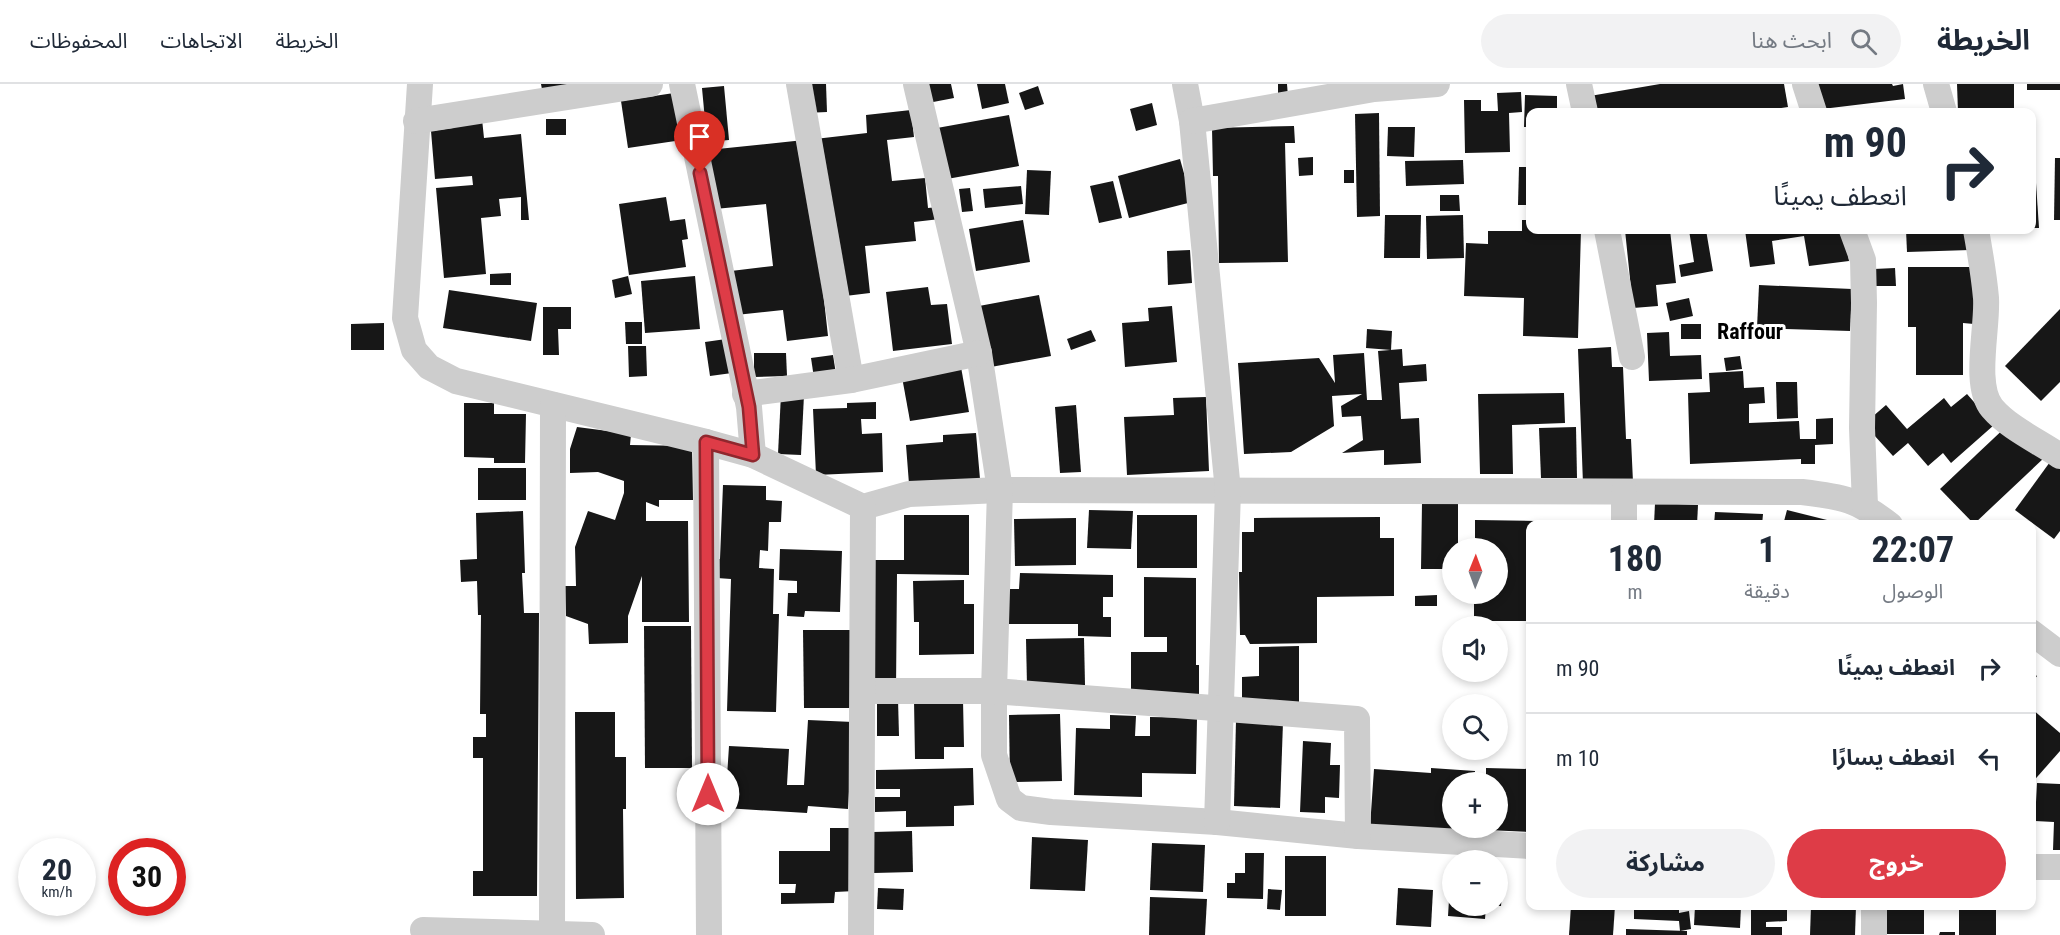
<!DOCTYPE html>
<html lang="ar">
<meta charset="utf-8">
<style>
:root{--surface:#fff;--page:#f2f2f3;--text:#1f2937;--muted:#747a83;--line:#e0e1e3;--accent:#de3c47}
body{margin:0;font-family:"Roboto Condensed","Noto Sans Arabic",sans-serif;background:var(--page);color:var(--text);direction:rtl;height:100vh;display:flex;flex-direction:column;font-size:22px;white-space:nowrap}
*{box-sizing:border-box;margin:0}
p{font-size:20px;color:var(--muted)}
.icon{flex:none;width:33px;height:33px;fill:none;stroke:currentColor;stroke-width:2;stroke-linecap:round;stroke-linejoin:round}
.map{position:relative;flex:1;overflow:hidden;direction:ltr}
.details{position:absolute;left:1526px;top:436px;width:510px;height:390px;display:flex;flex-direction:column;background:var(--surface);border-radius:12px;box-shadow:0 3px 9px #0003;direction:rtl}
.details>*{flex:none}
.hud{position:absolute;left:1526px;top:24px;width:510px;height:126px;border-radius:12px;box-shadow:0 3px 9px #0003;direction:rtl;background:#fff;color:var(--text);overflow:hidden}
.needle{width:39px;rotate:1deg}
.tools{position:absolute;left:1442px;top:454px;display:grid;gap:12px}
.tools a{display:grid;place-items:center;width:66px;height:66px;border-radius:50%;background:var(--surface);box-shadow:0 3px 9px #0003;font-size:30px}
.speed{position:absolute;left:18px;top:754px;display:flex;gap:12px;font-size:30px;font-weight:700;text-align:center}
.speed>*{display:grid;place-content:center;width:78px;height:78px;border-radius:50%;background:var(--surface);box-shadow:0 3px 9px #0003;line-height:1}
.speed small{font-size:15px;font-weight:400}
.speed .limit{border:9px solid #d22;background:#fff;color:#111}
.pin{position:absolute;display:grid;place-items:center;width:51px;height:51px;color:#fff;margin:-62px -26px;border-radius:50% 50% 50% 0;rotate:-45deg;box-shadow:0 0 6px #0007}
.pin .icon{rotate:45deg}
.me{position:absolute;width:66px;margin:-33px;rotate:0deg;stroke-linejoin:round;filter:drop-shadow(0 0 4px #0008)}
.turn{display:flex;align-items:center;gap:21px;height:126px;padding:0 30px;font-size:27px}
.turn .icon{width:78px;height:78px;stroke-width:2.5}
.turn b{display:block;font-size:42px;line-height:51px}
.eta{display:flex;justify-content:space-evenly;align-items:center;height:102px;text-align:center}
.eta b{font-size:36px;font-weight:700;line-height:42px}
.cta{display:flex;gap:12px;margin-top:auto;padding:12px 30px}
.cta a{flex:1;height:69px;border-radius:36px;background:var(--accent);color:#fff;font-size:24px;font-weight:700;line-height:69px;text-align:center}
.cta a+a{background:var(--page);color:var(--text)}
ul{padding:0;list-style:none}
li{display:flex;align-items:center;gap:18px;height:90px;padding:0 30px;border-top:2px solid var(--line)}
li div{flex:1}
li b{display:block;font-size:22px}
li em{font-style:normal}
header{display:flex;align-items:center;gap:36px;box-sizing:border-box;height:84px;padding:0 30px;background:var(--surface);border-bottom:2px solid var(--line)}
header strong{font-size:28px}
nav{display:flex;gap:33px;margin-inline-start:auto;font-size:21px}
.search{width:420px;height:54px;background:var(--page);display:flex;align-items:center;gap:15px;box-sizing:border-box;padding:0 21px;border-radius:33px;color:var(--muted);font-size:22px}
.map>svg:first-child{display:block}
.building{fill:#171717}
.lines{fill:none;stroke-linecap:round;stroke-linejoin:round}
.minor{stroke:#cdcdcd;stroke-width:26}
.route-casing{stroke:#90272e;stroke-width:15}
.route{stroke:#de3c47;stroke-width:10}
.labels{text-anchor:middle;stroke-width:6;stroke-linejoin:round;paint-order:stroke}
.quarter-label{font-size:22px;font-weight:bold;fill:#000;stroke:#fff}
</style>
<header>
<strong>الخريطة</strong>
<div class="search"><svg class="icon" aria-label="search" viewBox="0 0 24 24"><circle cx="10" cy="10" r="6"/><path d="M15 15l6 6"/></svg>ابحث هنا</div>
<nav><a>الخريطة</a><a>الاتجاهات</a><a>المحفوظات</a></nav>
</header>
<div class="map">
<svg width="2060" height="851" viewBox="0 0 2060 851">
<rect width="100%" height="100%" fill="#fff"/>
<!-- building -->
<g class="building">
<path d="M541,0h26l1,6 -25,5z"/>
<path d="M805,0h21l1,28 -22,1z"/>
<path d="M924,0h27l3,14 -26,5z"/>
<path d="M977,0h28l4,19 -27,6z"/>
<path d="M1278,0h9l1,13 -10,1z"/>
<path d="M1660,0h124l4,23 -35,5h-166l-3,-15z"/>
<path d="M1811,0h81l1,2 10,-2 2,15 -91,11z"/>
<path d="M1957,0h57v28h-56z"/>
<rect x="2027" y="0" width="33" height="6"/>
<path d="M724,2l5,54 -22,2 -5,-54z"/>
<path d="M1038,2l6,18 -19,6 -6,-17z"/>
<path d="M1521,8l1,20 -13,1 1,39 -45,1 -1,-53h17v11h17l-1,-18z"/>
<path d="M674,9l8,47 -54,8 -7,-47z"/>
<path d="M1525,11l32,1v16h-27v15h-6z"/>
<path d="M1152,19l5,22 -21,6 -6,-22z"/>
<path d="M911,26l3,27 -27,3 5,41 33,-3 3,30 10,-1 2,12 -26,3 2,19 -51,5 5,47 -33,4 -22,-158 52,-6 -1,-18z"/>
<path d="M1379,29l1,103 -23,1 -2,-103z"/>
<path d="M1009,31l10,51 -72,13 -10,-51z"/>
<path d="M482,35l2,19 37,-4 8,86h-8v-23l-22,2 2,17 -20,2 5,56 -42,4 -8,-90 37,-3 -1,-9 -37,3 -4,-48 22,-3 -1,-6z"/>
<rect x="546" y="35" width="20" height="16"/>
<path d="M1294,42l1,17h-10l3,119 -69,1 -1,-87h-5l-1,-48z"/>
<path d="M1388,43h27l-1,30 -27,-1z"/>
<path d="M2031,54h2l6,90h-8z"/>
<path d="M804,56l12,87 12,109 -41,5 -4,-31 -47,5 -5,-44 42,-5 -7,-62 -51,5 -7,-59z"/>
<path d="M1313,73v18l-14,1 -1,-18z"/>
<path d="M2055,74h5v62h-6z"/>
<path d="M1180,75l12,43 -63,16 -11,-42z"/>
<path d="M1463,76l1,24 -58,2 -1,-25z"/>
<path d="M1519,83h11v38h-12z"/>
<path d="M1027,86l24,1 -2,44 -24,-1z"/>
<rect x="1344" y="86" width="10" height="13"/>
<path d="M1113,97l9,37 -23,5 -9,-37z"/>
<path d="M1021,102l2,18 -38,4 -2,-19z"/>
<path d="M970,104l3,23 -11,1 -3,-23z"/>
<path d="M1440,111h19l1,16h-20z"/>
<path d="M666,113l4,24 15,-2 3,20 -6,1 4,27 -57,8 -10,-71z"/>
<path d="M1385,131h36l-1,43h-36z"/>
<path d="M1463,131l1,43 -37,1 -1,-43z"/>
<path d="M1023,136l7,42 -54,9 -7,-42z"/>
<path d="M1522,136h8v10h51l-3,108 -55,-2 1,-38 -60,-2 2,-53 22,1v-13h34z"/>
<path d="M1625,146h45l6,53 -20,2 2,21 -25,2z"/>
<path d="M1689,146h17l7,41 -32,6 -2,-12 15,-3z"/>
<path d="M1745,146h99l5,31 -40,5 -5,-30 -32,5 3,23 -25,3z"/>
<path d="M1906,146h63l1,20 -63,2z"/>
<path d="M1190,166l2,33 -24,2 -1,-34z"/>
<path d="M1908,183h66v57l-11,-1v52h-47v-48h-8z"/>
<path d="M1895,184l1,18h-22v-17z"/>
<path d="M511,189v12h-21v-11z"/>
<path d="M628,192l4,18 -17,4 -3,-18z"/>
<path d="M695,192l5,53 -55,4 -4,-52z"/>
<path d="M1759,201l93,4 -2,42 -93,-3z"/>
<path d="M928,203l3,18 16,-1 5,40 -59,7 -7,-59z"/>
<path d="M449,206l88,13 -6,38 -88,-13z"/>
<path d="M1039,211l12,61 -60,11 -12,-61z"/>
<path d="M1689,214l4,18 -23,5 -4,-18z"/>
<path d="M1172,222l5,56 -52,5 -3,-44 27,-2 -1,-13z"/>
<path d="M543,223h28v22h-13l1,26h-16z"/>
<path d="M2060,225v73l-19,19 -36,-35z"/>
<path d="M625,238h17v22h-16z"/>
<path d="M384,239v27h-33v-26z"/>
<rect x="1681" y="240" width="20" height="15"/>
<path d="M1367,245l25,2 -1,19 -25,-2z"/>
<path d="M1091,246l5,11 -25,9 -4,-11z"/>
<path d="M1669,248l1,24 31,-1 1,24 -53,2 -2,-48z"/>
<path d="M726,255l6,34 -22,3 -5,-34z"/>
<path d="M628,262h18l1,30 -18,1z"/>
<path d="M1611,263l1,20h11l3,72h5l2,43 -50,2 -5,-135z"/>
<path d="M1402,265l1,17 23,-2 1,17 -28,2 2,36 18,-1 2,45 -37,2v-15l-42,3 21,-13 -2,-24 -19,1 -1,-11 21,-12 -30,2 2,30 -43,26 -47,2 -6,-91 81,-5 16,25 -2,-28 31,-2 3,47h15l-4,-49z"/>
<path d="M754,269h32l1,23 -33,1z"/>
<path d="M833,271l3,19 -22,4 -3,-20z"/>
<path d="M1740,272l2,13 -16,2 -2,-13z"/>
<path d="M961,283l8,45 -59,9 -8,-44z"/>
<path d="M1743,287l1,17 20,-1 1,16 -16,1v19l50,-2 1,18h16v-20l17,-1v26l-18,1v19h-14v-5l-111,5 -2,-71 22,-1 -1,-19z"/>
<path d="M1776,298h21l1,36 -21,1z"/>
<path d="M1564,309l1,30 -53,2 1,49h-33l-2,-80z"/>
<path d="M781,310l23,1 -3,60 -23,-1z"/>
<path d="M1967,310l27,31 -43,38 -8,-10 -15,13 -20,-23 -15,13 -29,-32 22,-19 21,24 37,-31 7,9z"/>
<path d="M1206,313l3,74 -82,4 -3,-58 50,-2 -1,-17z"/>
<path d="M876,318v17h-15l1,15 20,-1 1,39 -67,3 -3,-66 34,-1v-5z"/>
<path d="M464,319h30v11h32l-1,49h-31v-5l-30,-1z"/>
<path d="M1076,321l5,67 -21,1 -5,-66z"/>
<path d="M2011,338l34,35 -71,67 -34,-35z"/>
<path d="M577,343l54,7 -1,11 62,1 1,54h-34v7l-13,-5v19h42l1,101h-47v-46l-14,40v27l-39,1 -1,-20 -22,-8 -1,-30h11l-1,-39 13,-36 27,9 9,-27v-12l-26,-9 -28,1v-24z"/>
<path d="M1576,343l1,51h-36l-2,-50z"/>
<path d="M976,349l4,46 -71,5 -3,-39 37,-3v-7z"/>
<path d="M2055,371l5,4v72l-6,8 -39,-29z"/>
<rect x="478" y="384" width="48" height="32"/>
<path d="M723,401l43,1v14l16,1 -1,21h-12l-1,29 -8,-1 -1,18 15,1 -1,45h6l-3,98 -49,-1 4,-132 -14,-1 1,-19h2z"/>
<path d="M1422,419h36v46h-6v20h-31z"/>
<path d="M1655,419l43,2 -1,20h-43z"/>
<path d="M1089,426l44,1 -2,38 -44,-1z"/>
<path d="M1787,426l44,11 -1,4h-47z"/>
<path d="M523,427l2,62h-3l2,40h15l-2,283h-64v-25h10v-113h-10v-21h13v-23h-6l1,-99h-3l-1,-34 -16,1 -1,-22 17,-1 -1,-46z"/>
<path d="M1715,428l48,2 -1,11h-48z"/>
<path d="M904,431h65v60l-72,-1 -1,116h-26l1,-130h33z"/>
<rect x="1137" y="431" width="60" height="53"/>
<path d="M1380,433v21h14v58l-77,1v46l-67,1 -5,-9h-5l-1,-63h3v-40h12v-14z"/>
<path d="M1076,434v47l-61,1 -1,-47z"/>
<path d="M1475,436l60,1v4h-5v83h-4v13h-52v-27h23v-45h-22z"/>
<path d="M780,465l62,2 -2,61 -35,-1 -1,6 -17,-1 1,-23h9v-12l-18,-1z"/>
<path d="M1020,489l93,2v22h-10v20h8v20l-33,-1v-12h-70v-35h11z"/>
<path d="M1144,493l52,1v87h3v30h-68v-43h36v-15h-23z"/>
<path d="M964,496v24h10v50l-55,1v-33h-5l-1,-41z"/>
<path d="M1437,511v11h-22v-10z"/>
<path d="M644,542h47l1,142h-47z"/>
<path d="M803,546h48v78h-47z"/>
<path d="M1084,554l1,47 -58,1 -1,-47z"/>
<path d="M1299,562v56l-57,1v-26l17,-1v-29z"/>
<path d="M2031,588l6,4 -6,8z"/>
<path d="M877,615h21l1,37h-22z"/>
<path d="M914,616h49l1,47h-20v12h-29z"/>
<path d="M2032,625l28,24v18l-29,33z"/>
<path d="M575,628h40v45h11v52h-3l1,89 -48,1z"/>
<path d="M1060,630l2,67 -52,1 -1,-67z"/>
<path d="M1110,631l26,1 -1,20h15v-19l47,1 -1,56 -54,-1v24l-68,-2 2,-67 34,1z"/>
<path d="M808,636l45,2 -5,87 -40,-3 -1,7 -82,-5 4,-62 60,3 -2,36h17z"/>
<path d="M1236,636l47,2 -3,86 -46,-2z"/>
<path d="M1303,657l28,2 -1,22h10l-1,33 -14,-1v16l-25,-1z"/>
<path d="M973,684l1,37 -20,1v20l-48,1v-16l-31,1v-15h25v-8h-24v-19z"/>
<path d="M1431,684l44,3v12h-23v45h20l-1,6 -101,-7 4,-58 57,4z"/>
<path d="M1486,684l44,1v63l-44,-2v-2h11v-45h-11z"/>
<path d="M2037,699l23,1v66h-7l1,-28 -19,-1z"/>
<path d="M830,744h24l1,63 -20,1 -1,11 -53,1v-11h14l1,-9h-17v-33h51z"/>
<path d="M912,747l1,41 -39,1 -1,-41z"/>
<path d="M1032,753l56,3 -3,51 -55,-2z"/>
<path d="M1152,759l53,2 -2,47 -53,-2z"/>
<path d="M1245,769h19l-1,46 -36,-1v-15h8v-10h10z"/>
<rect x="1285" y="772" width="41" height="60"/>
<path d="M1497,788h7l-3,34h-4z"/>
<path d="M1450,800h2v22h34l-1,13 -37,-3z"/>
<path d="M878,804l26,1 -1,21 -26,-1z"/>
<path d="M1398,804l35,2 -2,37 -35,-2z"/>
<path d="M1268,805l14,1 -2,20 -13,-1z"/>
<path d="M1150,813l57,2 -2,36h-56z"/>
<path d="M1571,822h44l-2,29h-44z"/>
<path d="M1634,822h45v7l10,-2 2,18 -11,2 -1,-10 -45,-2z"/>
<path d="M1695,822h46l-1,22 -46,-3z"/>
<path d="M1751,822h36v15l-21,1v5h16v8h-31z"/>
<path d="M1811,822h45l-1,29h-45z"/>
<rect x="1878" y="822" width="46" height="28"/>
<rect x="1959" y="822" width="37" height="29"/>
<path d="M1626,845l61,2v4h-61z"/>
<path d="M1940,848h15v3h-16z"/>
</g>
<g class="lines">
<!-- minor -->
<g class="minor">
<path d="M420,0l-15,234 9,32 15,17 27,14 250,61 47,13 110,52 46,-13 91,-4 802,2c42,5 54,7 88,33"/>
<path d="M682,0l67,323 4,48"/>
<path d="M799,0l52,296"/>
<path d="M916,0l63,269 21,137 -6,201v64l15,44 12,9 30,4 166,10 141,14 172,10"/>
<path d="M1185,0l7,37 36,370 -11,331"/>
<path d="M1579,0l6,28"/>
<path d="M1805,0l9,28"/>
<path d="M1936,0l8,28"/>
<path d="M416,37l234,-37"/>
<path d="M1192,37l182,-32 63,-5"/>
<path d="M1607,146l25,127"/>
<path d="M1852,146l11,30 1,43 -2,125 3,78"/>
<path d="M1976,146c4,22 8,46 10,68 2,30 -13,87 6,110 17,20 46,33 68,48"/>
<path d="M745,310l106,-14 128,-27"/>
<path d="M706,358l3,493"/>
<path d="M1624,408v33"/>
<path d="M2031,548l29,22"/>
<path d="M863,607h131l363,28 1,117"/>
<path d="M2031,783h29"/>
<path d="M423,846l169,5"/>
<path d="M552,850l1,-529"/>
<path d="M861,851l2,-428"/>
<path d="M1874,851v-29"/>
</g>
</g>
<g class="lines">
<!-- route casing -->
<g class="route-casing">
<path id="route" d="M700,89l49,234 4,48 -47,-13 2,352"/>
</g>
<!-- route -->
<use href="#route" class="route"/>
</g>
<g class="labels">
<!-- quarter labels -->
<g class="quarter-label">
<text x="1750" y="255">Raffour</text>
</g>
</g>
</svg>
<div class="tools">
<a><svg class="needle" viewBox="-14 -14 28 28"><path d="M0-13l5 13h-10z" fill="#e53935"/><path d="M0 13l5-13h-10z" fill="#747a83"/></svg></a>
<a><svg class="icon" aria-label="sound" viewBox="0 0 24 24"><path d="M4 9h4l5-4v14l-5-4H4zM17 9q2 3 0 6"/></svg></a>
<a><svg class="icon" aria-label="search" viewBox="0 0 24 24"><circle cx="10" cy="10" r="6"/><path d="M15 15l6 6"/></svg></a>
<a>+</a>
<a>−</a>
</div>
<div class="speed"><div>20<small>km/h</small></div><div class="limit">30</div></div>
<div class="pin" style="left:700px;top:89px;background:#d93025"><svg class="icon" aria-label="arrive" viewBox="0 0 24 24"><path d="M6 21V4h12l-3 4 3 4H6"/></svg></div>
<svg class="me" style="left:708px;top:710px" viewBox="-20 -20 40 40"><circle r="19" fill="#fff"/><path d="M0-13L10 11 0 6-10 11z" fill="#de3c47"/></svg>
<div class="hud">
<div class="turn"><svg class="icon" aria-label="right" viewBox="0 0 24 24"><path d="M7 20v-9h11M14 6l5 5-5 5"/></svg><div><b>90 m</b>انعطف يمينًا</div></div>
</div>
<section class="details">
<div class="eta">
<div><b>22:07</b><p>الوصول</p></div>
<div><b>1</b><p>دقيقة</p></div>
<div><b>180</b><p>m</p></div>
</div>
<ul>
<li><svg class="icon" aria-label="right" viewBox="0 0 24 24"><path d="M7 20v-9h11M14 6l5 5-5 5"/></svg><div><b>انعطف يمينًا</b></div><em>90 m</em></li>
<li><svg class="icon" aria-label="left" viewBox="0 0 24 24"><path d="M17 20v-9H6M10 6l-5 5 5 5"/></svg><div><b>انعطف يسارًا</b></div><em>10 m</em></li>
</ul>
<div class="cta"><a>خروج</a><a>مشاركة</a></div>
</section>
</div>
